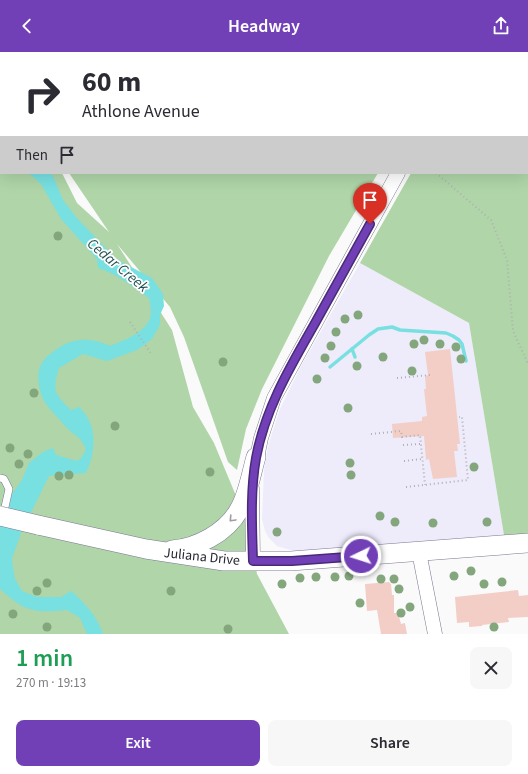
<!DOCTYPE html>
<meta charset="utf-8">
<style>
:root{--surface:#fff;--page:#f7f7f7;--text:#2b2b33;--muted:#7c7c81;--accent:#7140b7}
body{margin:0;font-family:"Source Sans 3",sans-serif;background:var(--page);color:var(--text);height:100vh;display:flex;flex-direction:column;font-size:15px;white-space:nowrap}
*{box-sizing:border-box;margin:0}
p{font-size:13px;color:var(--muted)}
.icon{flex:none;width:22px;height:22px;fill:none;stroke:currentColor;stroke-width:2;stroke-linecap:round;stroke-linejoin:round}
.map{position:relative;height:582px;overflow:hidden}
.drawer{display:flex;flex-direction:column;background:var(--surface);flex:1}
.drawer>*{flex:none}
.top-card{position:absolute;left:0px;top:0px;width:528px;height:122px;box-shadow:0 4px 16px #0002;background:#fff;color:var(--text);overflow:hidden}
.pin{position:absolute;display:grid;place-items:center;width:34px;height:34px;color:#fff;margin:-41px -17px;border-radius:50% 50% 50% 0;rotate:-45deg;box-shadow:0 0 4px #0007}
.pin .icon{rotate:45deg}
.me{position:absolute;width:44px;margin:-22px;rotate:266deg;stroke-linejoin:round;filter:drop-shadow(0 0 3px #0008)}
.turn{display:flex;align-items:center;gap:14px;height:84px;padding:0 16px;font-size:18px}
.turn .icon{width:52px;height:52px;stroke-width:2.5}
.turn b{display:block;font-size:28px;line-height:34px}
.then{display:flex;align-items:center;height:38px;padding:0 16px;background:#0003;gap:8px;font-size:15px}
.round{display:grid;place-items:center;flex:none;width:42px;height:42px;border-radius:8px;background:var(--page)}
.headline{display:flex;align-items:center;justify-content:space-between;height:68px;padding:0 16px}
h1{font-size:24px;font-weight:600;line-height:30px;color:#1e9e55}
.button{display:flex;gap:8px;margin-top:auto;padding:8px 16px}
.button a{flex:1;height:46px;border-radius:8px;background:var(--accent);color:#fff;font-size:16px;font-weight:600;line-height:46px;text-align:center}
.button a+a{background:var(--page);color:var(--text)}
header{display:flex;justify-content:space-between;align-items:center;height:52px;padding:0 16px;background:var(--accent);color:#fff;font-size:18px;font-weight:600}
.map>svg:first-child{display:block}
.built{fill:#eeebfb}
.green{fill:#afd5a8}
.water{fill:#78e0e1}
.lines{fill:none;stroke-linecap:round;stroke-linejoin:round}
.stream{stroke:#78e0e1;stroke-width:3.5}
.building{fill:#f3cec6}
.lane-casing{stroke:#7c7692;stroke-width:8}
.street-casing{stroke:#7c7692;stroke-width:15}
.secondary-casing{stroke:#7c7692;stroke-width:20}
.path{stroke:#b0afb4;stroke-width:2;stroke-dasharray:1 3;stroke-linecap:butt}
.lane{stroke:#fff;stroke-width:7}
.street{stroke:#fff;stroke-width:14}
.secondary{stroke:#fff;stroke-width:19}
.secondary-bridge-casing{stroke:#7c7692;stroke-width:20;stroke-linecap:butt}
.secondary-bridge{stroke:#fff;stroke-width:19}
.tree{fill:#83a67c}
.oneway{stroke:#9f9da3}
.route-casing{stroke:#492a77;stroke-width:10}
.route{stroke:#7140b7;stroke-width:7}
.labels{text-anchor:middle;stroke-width:3.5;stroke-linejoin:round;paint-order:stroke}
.street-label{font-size:14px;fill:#292632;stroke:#fff}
.water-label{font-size:15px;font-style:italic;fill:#204f50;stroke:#fff}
</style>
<header><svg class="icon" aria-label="back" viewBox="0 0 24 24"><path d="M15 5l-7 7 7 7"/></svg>Headway<svg class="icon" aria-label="share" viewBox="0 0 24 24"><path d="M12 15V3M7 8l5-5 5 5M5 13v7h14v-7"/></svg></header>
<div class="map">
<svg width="528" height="582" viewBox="0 0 528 582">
<rect width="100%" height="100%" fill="#fafafa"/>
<!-- built -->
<g class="built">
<path d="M280,0h147l-147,1z"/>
<path d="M360,211l109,60 35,212 -210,16 -17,-5 -8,-8 -4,-7 -3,-12 2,-48 4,-25 12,-37 20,-41z"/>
</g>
<!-- green -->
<g class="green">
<path d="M44,0h236l-236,1z"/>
<path d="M457,0h71v482l-24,1 -35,-212 -109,-60 51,-90h116v-120z"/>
<path d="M0,87l1,34h61l15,30 32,29 -40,-59h309l-49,83 -67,133 -16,40 -9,41 -9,-8 -44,-125 -14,-30 -53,-63 55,86 21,77 21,36 35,84 8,47 32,60h-289z"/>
</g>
<!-- water -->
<path class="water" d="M24,121h26l3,3 10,24 13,17 40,42 36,19 11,16 1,12 -4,9v10l-8,14 -15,11 -30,11 -24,-7 -24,14c-7,23 -5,25 12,42l8,-3c19,17 17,44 7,66l-37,3 -28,57 -9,25 1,10 2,11 7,12 15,6h24l10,-6c14,12 26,25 32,43h-16l-7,-16 -13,-8c-33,3 -42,2 -67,-21v-66l7,-22 15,-21 7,-17 14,-11 10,-4 3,7 21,6 5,-4 4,-8c-6,-13 -8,-11 -18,-20 -7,-8 -16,-17 -22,-25 -7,-10 -11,-31 -4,-41 4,-7 12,-12 18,-16 16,-10 34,-9 50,-1 14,-6 34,-12 40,-28 2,-6 0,-14 -1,-20 -16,-11 -31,-24 -51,-30l-1,-9 -36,-40 -20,-35 -11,-10z"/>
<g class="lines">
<!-- stream -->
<g class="stream">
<path d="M187,1v-1"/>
<path d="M352,297l3,8"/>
<path d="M330,315l39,-32 9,-6 14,-2 8,3 46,3 7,3 6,4 3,4 4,17"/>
</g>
</g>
<!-- building -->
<g class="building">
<path d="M450,297l10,95h-3l1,7h-4l3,26 -24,2 -4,-20 -3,1 -2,-24 -31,2 -1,-14 30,-3v-4l5,-1 -3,-27h2l-1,-13 3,-1 -3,-23z"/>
<path d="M389,530l2,2 1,11h2v18h4l3,11 4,-1 2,11h-26l-4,-24 -10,1 -2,-27z"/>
<path d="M518,538l1,6 9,-1v22l-20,1 1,4 -27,3v1l-13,1v-5l-12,1 -2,-26z"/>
</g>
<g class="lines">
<!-- lane casing -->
<g class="lane-casing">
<path id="lane" d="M0,426l4,1 5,10 -6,27"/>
</g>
<!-- street casing -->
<g class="street-casing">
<g id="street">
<path d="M447,1v-1"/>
<path d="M255,415l6,-29 13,-40 124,-225"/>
<path d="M252,436l1,73"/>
<path d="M419,500l16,82"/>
</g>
</g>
<!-- secondary casing -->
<g class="secondary-casing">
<g id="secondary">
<path d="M38,473l108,24 78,12h67l237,-18"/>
<path d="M172,498c25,-2 54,-17 67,-40 9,-15 12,-36 17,-53"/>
</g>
</g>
<!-- path -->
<g class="path">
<path d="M436,121l55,47 16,40 6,71 15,33"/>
<path d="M130,270l22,33"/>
<path d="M397,326l33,-3"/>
<path d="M371,382l30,-3 1,6 18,-2 5,50"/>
<path d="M403,393l18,-1"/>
<path d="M404,409l18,-2"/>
<path d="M406,435l62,-7 -6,-63h-3"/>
</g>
<!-- lane -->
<use href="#lane" class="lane"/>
<!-- street -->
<use href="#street" class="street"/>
<!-- secondary -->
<use href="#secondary" class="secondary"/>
<!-- secondary-bridge casing -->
<g class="secondary-bridge-casing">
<path id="secondary-bridge" d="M0,464l38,9"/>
</g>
<!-- secondary-bridge -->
<use href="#secondary-bridge" class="secondary-bridge"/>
</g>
<!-- trees -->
<g class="tree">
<circle cx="58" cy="184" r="4.5"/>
<circle cx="358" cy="263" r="4.5"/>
<circle cx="345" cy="267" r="4.5"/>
<circle cx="336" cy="280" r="4.5"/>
<circle cx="424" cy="288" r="4.5"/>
<circle cx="414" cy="292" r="4.5"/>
<circle cx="440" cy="292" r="4.5"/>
<circle cx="331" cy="294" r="4.5"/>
<circle cx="456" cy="295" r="4.5"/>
<circle cx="383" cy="305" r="4.5"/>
<circle cx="325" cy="306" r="4.5"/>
<circle cx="461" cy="307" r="4.5"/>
<circle cx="223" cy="310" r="4.5"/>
<circle cx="357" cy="314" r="4.5"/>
<circle cx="412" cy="319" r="4.5"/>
<circle cx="317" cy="327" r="4.5"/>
<circle cx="34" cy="341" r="4.5"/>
<circle cx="348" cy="356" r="4.5"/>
<circle cx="115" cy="374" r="4.5"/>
<circle cx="10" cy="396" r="4.5"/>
<circle cx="28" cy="402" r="4.5"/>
<circle cx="350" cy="411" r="4.5"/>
<circle cx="19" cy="412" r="4.5"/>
<circle cx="474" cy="415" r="4.5"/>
<circle cx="210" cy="420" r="4.5"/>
<circle cx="69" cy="423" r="4.5"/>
<circle cx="351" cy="423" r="4.5"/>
<circle cx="59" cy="424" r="4.5"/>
<circle cx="380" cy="464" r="4.5"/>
<circle cx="395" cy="470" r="4.5"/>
<circle cx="487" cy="470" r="4.5"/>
<circle cx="433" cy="471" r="4.5"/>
<circle cx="277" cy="480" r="4.5"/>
<circle cx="471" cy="519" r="4.5"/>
<circle cx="349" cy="524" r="4.5"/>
<circle cx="454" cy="524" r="4.5"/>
<circle cx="316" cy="525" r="4.5"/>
<circle cx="335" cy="525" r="4.5"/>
<circle cx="300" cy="526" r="4.5"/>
<circle cx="381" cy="527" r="4.5"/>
<circle cx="394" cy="527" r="4.5"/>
<circle cx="502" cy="530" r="4.5"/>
<circle cx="47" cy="531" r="4.5"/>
<circle cx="282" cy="532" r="4.5"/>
<circle cx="484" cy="532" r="4.5"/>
<circle cx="399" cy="537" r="4.5"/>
<circle cx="37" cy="539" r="4.5"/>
<circle cx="171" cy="539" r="4.5"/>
<circle cx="360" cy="551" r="4.5"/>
<circle cx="410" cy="555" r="4.5"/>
<circle cx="401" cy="561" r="4.5"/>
<circle cx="13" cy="562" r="4.5"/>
<circle cx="47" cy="575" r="4.5"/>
<circle cx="494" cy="575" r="4.5"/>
<circle cx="228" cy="577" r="4.5"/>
</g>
<!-- one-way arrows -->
<defs><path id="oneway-chevron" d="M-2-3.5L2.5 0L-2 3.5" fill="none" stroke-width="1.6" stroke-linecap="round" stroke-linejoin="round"/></defs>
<use class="oneway" href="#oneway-chevron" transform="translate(232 467) rotate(133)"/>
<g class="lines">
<!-- route casing -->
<g class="route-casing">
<path id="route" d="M361,504l-69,5h-39c-1,-34 -3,-69 3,-103 9,-49 34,-91 58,-133 19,-34 37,-67 56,-101"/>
</g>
<!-- route -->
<use href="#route" class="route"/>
</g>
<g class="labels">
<!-- street labels -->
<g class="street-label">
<text transform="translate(202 504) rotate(6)" y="5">Juliana Drive</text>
</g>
<!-- water labels -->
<g class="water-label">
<text transform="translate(118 213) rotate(40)" y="5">Cedar Creek</text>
</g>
</g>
</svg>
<div class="pin" style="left:370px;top:172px;background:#d93025"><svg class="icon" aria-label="arrive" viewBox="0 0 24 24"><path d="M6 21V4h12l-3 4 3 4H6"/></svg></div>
<svg class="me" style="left:361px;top:504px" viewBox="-20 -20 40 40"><circle r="17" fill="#7140b7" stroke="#fff" stroke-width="3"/><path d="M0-11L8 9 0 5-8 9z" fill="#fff"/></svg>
<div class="top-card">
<div class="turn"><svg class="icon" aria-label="right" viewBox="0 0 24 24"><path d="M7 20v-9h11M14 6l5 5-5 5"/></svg><div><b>60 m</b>Athlone Avenue</div></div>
<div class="then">Then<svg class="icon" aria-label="arrive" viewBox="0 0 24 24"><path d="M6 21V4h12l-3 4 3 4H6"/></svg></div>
</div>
</div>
<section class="drawer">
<div class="headline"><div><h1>1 min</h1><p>270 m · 19:13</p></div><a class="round"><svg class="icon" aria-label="close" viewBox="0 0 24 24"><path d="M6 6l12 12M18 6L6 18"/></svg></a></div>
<div class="button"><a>Exit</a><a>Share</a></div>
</section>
